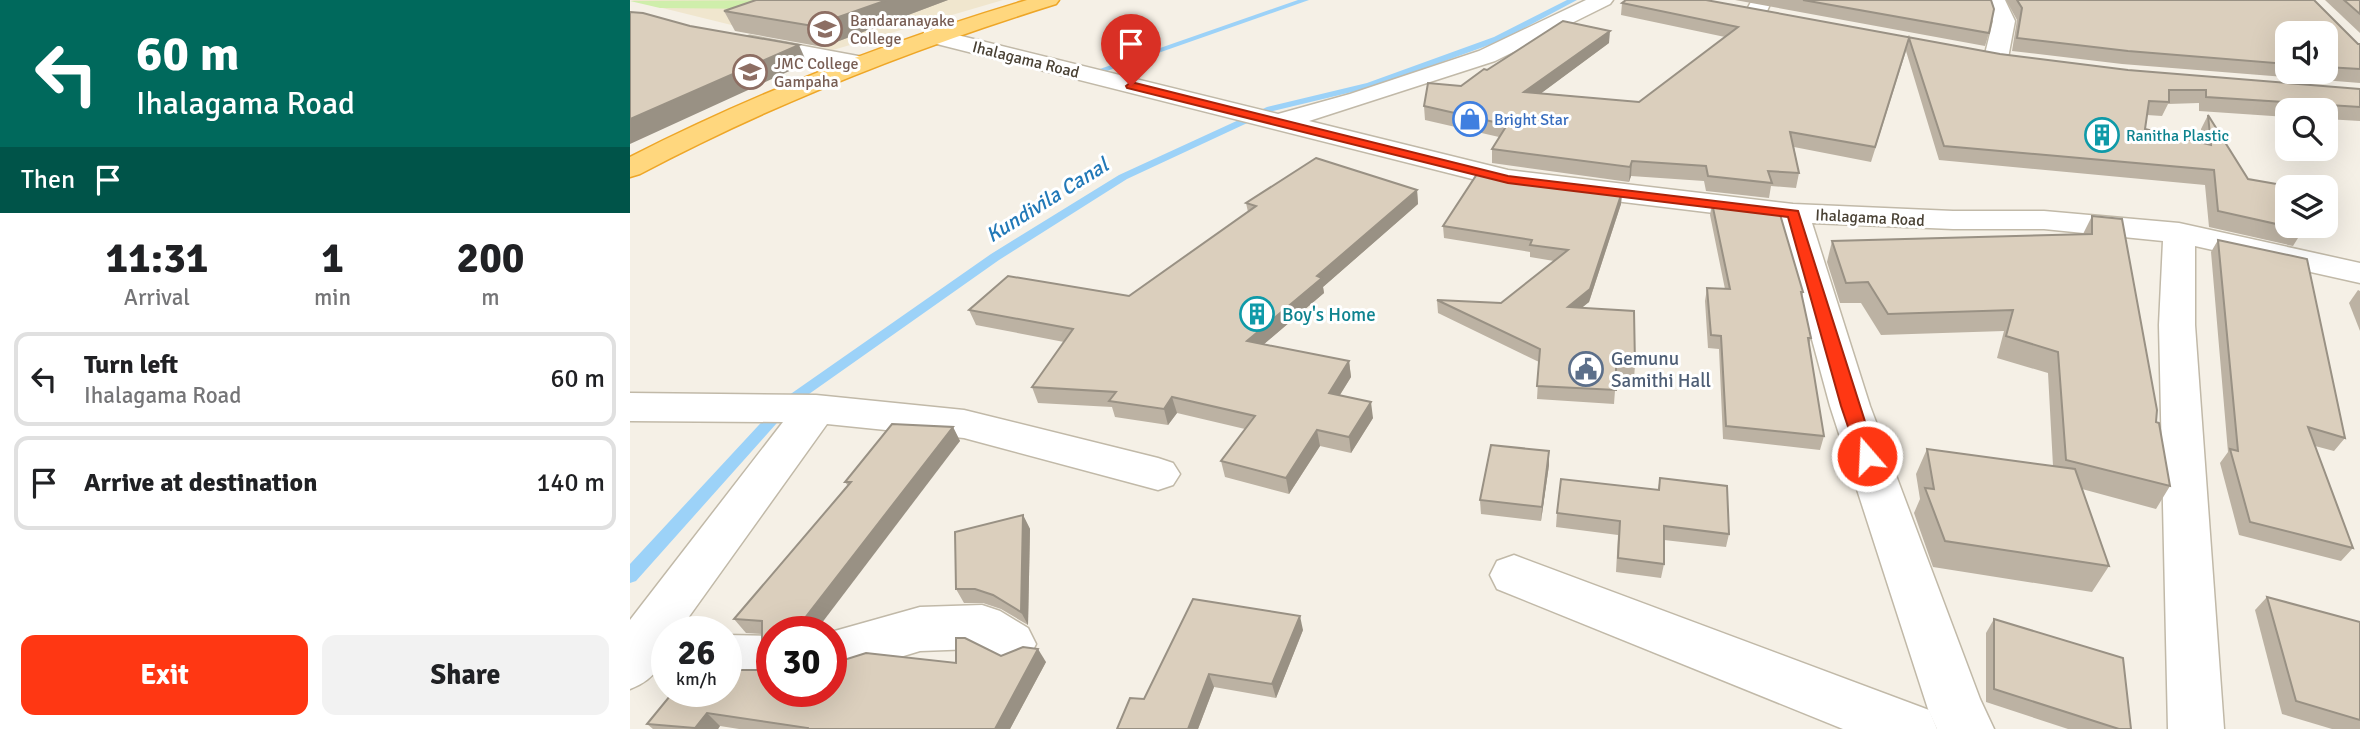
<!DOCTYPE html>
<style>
:root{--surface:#fff;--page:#f2f2f2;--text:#202124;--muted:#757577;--line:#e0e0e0;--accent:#ff3713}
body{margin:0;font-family:Signika,sans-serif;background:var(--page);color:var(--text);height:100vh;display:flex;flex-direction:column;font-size:26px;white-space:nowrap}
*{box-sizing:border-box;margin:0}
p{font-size:23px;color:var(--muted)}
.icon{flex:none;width:38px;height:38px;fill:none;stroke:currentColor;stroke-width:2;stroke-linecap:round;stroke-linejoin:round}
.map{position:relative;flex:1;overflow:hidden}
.side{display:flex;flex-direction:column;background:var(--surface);width:630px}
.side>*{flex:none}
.banner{background:#00695c;color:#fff;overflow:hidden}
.fabs{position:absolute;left:1645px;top:21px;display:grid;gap:14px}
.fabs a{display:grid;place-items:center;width:63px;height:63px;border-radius:14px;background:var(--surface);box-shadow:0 7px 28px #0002;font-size:35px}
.speed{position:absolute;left:21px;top:616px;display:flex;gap:14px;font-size:35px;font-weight:700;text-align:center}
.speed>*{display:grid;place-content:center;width:91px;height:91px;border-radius:50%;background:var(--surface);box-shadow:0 7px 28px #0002;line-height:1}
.speed small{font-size:18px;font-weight:400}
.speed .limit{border:10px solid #d22;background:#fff;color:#111}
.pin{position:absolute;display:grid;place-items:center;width:60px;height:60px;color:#fff;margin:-72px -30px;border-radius:50% 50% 50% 0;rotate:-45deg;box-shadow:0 0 7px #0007}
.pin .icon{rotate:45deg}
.me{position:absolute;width:77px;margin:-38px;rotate:341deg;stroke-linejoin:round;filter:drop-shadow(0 0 5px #0008)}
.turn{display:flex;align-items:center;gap:24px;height:147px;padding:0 21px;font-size:32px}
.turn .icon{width:91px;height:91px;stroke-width:2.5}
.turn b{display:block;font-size:49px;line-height:60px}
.then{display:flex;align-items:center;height:66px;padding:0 21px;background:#0003;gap:14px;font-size:26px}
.eta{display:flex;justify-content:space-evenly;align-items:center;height:119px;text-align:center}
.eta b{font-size:42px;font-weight:800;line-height:49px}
.button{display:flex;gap:14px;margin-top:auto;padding:14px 21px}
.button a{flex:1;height:80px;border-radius:14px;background:var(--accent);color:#fff;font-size:28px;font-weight:800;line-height:80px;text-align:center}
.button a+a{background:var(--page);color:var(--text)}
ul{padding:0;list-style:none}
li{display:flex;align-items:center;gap:21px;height:94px;margin:0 14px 10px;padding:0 7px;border:4px solid var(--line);border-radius:14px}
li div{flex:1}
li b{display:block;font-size:26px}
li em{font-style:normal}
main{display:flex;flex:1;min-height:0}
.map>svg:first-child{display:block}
.education{fill:#f0e6ce}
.green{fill:#cfeeab}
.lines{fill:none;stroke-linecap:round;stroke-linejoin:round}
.stream{fill:#9cd2f8;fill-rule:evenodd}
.minor-casing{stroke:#c1b9a8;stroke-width:3}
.tertiary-casing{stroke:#c1b9a8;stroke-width:3}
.trunk-casing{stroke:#eea627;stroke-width:3}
.minor{fill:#fff;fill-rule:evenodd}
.tertiary{fill:#fff;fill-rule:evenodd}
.trunk{fill:#ffd77e;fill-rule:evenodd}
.wall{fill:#bcb2a3;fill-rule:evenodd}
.shaded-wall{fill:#999184}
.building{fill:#dbcfbd;stroke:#999184;stroke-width:2}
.route{fill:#ff3713;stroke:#a6240c;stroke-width:2}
.labels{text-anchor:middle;stroke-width:6;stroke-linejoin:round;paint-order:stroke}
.far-education-label{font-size:16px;fill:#785e54;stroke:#fff;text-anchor:start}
.far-street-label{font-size:16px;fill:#494134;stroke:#fff}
.far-shop-label{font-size:16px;fill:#366cbe;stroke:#fff;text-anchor:start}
.far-culture-label{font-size:16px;fill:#0d838f;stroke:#fff;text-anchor:start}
.culture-label{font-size:19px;fill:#0d838f;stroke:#fff;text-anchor:start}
.service-label{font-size:19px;fill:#4e5e75;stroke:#fff;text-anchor:start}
.water-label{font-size:21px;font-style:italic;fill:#2178b7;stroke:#fff}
</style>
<main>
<section class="side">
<div class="banner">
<div class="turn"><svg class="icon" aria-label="left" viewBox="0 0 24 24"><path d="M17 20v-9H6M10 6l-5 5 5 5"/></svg><div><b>60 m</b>Ihalagama Road</div></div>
<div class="then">Then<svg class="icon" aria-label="arrive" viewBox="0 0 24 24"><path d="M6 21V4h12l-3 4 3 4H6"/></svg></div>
</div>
<div class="eta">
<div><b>11:31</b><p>Arrival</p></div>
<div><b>1</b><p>min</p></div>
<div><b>200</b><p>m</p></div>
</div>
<ul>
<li><svg class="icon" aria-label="left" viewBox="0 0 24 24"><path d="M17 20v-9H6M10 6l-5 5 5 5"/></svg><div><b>Turn left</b><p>Ihalagama Road</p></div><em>60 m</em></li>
<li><svg class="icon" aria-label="arrive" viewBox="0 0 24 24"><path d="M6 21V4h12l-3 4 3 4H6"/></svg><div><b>Arrive at destination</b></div><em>140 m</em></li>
</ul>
<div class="button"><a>Exit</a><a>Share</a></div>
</section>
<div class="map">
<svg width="1730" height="729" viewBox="0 0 1730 729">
<rect width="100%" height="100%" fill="#f5f0e6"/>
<!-- education -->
<path class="education" d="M0,0h373l-170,50z"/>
<!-- green -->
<path class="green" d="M171,0l-30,9 -111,-1 -30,-7z"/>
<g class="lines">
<!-- stream -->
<g class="stream">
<path d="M668,0h11l-205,72 -7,-2z"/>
<path d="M937,0h10l-77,41 -127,46 -100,24 -146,68 -128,81 -207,146 -156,175 -6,2v-19l152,-164 209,-146 128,-79 148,-68 100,-24 127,-46z"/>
</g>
<!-- minor casing -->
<g class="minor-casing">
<g id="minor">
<path d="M956,0h27l-3,4 -115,57 -186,60 199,49 285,34 160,7h91l135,12 181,40v20l-165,-37v79l29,404h-56l-9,-404 4,-84 -119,-12h-91l-141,-6 58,183 110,293 14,30h-57l-9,-20 -98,-303 -50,-185 -272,-33 -583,-147 -3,-5 3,-5 8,-2 345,85 72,-20 129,-43z"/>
<path d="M1122,0h20l-9,20h-16l-3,-5z"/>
<path d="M1355,0h20l10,21 -7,37 -4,5h-16l-4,-5 9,-37z"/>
<path d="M0,393l186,2 148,15 194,48 15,5 7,11 -7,11 -15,5 -194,-52 -137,-14 -149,208h-11c0,28 -10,47 -37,57v-69l153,-198 -153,-1z"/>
<path d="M884,555l415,155 8,19h-94l-346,-140 -7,-14 7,-14z"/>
<path d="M352,605l18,6 28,17 8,16 -8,16 -18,7 -18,-7 -18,-11 -54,2 -89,27v-46l89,-25z"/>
<path d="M96,635l46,1v46l-46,-1z"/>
</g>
</g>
<!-- tertiary casing -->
<g class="tertiary-casing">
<path id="tertiary" d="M120,36l108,20 8,2 4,5 -4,5 -8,2 -116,-22 -3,-5 3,-5z"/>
</g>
<!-- trunk casing -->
<g class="trunk-casing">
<path id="trunk" d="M397,0h32l-3,4c-144,45 -282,99 -416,170l-10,3v-20c127,-65 260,-116 397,-157z"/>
</g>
<!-- minor -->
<use href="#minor" class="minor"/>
<!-- tertiary -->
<use href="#tertiary" class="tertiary"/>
<!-- trunk -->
<use href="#trunk" class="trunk"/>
</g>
<!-- wall -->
<g class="wall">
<path d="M126,0h192l-125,47 -88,-16 -11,-20z"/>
<path d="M1076,0l294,54 128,16 232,19v32l-34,-2v-9h-39v7l-88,-6v-8l-31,1 -6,12 -15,-1 -2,14 57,13 -1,-13 7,-14 40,64 55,51 -10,16 -84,-19 -4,-42 -266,-25 -33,-109 -35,111 -77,-15 5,26 -3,15 -25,-2 -2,12 -63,-7 -2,-10 -73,-5 -2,6 -137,-19v-14l7,-12 -74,-17 -1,-14 37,-20 26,-16 122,-27 -68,50 98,9 86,-65 -104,-22 1,-12z"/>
<path d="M1105,0h256l-2,33 -4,13z"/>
<path d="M1376,0h308l44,44h2v39l-238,-19 -110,-13 5,-31zM1657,33h39v39h-39z"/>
<path d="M1695,0h35v33z"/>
<path d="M878,179l114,13 -1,12 -32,98 -7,5 53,58 -1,14 -18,-2 -2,27 -77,-5 2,-37 -101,-49 -1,-13 64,3 53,-42 -24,-4v-5l-86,-14 -1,-12z"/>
<path d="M787,190l1,14 -95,83 1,6 -60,51 85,17 2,16 -11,18 33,23 -22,35 -31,-7 -31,48 -64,-17 -4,-16 24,-32 -68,-16 -9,12 -53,-8 -3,-10 -74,-4 -6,-16 32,-45 -88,-17 -7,-15 160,-14 119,-84 -2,-9z"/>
<path d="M1082,203l91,89 -1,5 9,41 -2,7 15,91 -4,14 -97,-11 -4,-90 -11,-1 -3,-47 2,-13 18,1 -15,-74z"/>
<path d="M1462,216l64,206 14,64 -14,23 -74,-20 27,77 -17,26 -159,-25 -19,-54 6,-14 -4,-25 11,-25 126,17 -5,-93 -51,-15 7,-27 -123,4 -20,-32h-21l-13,-41 5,-21 251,-7z"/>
<path d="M1588,240l127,198 -11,13 -19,-5 38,102 -12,13 -102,-26 -19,-72 8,-11 -17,-200z"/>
<path d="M1728,290l2,1v40l-11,-28z"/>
<path d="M323,427l7,14 -188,191v59l229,-35 45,6 -36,67h-271l-19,-3 -2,3h-65l-6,-5 115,-54v-36l-16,-1 -12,-14 114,-133 -3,-4z"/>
<path d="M919,465l-8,56 -60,-7 -1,-14z"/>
<path d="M1030,478l69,56 -3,13 -62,-7v24l-3,14 -45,-6 2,-37 -62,-8 1,-14 101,-24z"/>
<path d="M393,515l7,14 -2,96 -27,-16 -18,-6h-19l-8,-14z"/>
<path d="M1637,597l93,25v107h-28l-50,-15 -27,-104z"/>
<path d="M1364,619l137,110h-63l-82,-27v-69z"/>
<path d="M673,630l-27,68 -62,-11 -16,42h-81l27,-30z"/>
</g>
<!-- shaded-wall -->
<g class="shaded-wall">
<path d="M257,0h61l-125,47 -10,-21z"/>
<path d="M980,31l-1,12 -85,63v-14z"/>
<path d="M169,45l8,18 -177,81v-25z"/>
<path d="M1002,161l-1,15 -2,6 1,-15z"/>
<path d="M787,190l1,14 -95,83 1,6 -74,63 -3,-15 70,-65z"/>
<path d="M992,192l-1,12 -32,98 -22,18 1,-13z"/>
<path d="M719,361l2,16 -20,32 -2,-16z"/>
<path d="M542,397l5,16 -9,12 -4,-16z"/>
<path d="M741,402l2,16 -22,35 -2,-16z"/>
<path d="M323,427l7,14 -145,191h-21z"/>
<path d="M687,430l3,16 -31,48 -3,-16z"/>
<path d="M919,451v14l-8,56 1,-14z"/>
<path d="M393,515l7,14 -2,96 -7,-13z"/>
<path d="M670,616l3,14 -27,68 -4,-14z"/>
<path d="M408,649l8,13 -36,67h-15z"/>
<path d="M579,674l5,13 -16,42h-10z"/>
<path d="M77,713l13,13 -2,3h-23v-1z"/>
</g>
<!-- building -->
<g class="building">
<path d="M126,0h131l-74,26 -89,-15z"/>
<path d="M996,0h80l294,54 128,16 232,19v18l-154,-10v-7h-37v12l-20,-1 -4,28 66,16 -3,-30 40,64 46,8h-7v39h16v4l-85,-19 -4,-41 -270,-24 -35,-108 -34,109 -85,-15 9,41 -31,-2 4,12 -64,-7 -2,-10 -74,-5 -2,6 -138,-18 15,-24 -83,-19 4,-23 33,3 23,-17 3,1 76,-49 47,10 -86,61 115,10 99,-75 -116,-24z"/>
<path d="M1173,0h188l3,9 -5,24z"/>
<path d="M1387,0h297l44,44h2v25l-34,-2v-34h-39v31l-159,-13 -111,-13 5,-30z"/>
<path d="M1714,0h16v14z"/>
<path d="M0,12l13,1 47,13 109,19 -169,74z"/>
<path d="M686,158l101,32 -100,86 5,2 -75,63 102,20 -20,32 42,9 -22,35 -32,-7 -31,48 -65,-17 34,-45 -83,-19 -8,12 -55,-8 7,-9 -84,-5 41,-58 -104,-19 39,-34 121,20 127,-90 -10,-3z"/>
<path d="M849,171l29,8 114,13 -32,97 -22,18 66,4 1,54 -19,-1v26l-79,-4 3,-37 -103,-49 64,3 67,-53 -38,-5 2,-5 -89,-14z"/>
<path d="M1082,203l67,8 24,81h-2l10,46h-3l16,98 -98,-10 -5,-90 -10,-1 -4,-47 23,1z"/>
<path d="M1462,216l30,3 35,191 -1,12 3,1 11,63 -104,-26 -8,-108 -52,-16 7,-26 -125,4 -20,-32 -22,1 -14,-42 260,-7z"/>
<path d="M1588,240l89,19 38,179 -37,-11 45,121 -103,-26 -20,-73 8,2z"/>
<path d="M262,424l61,3 -159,205h-22v59h59v-27l35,-11 90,10v-25h9l36,18 22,-9 15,2 -43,80h-187v-1l-101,-15 -12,15 -48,-4 27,-33h52v-21h36v-49l-28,-2 117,-137h-6z"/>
<path d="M861,445l58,6 -7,56 -62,-7z"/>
<path d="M1297,449l148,20 34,97 -164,-25 -20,-53 9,1z"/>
<path d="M1030,478l67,8 2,48 -65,-8v38l-46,-6 2,-37 -63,-8 4,-34 98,11z"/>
<path d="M393,515l-2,97 -28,-17 -18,-6h-19l-1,-57z"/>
<path d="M1637,597l93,25v98l-64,-19z"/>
<path d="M563,599l107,17 -28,68 -63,-10 -21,55h-71l13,-31 14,1z"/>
<path d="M1364,619l129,39 8,71h-12l-125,-40z"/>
</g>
<!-- route -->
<path class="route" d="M501,82l377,94 290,35 78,245 -2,5h-13l-3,-5 -17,-50 -53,-189 -280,-34 -381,-95 -1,-2z"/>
<!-- icons -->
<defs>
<g id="school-ring" transform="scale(1.75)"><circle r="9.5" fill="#fff" stroke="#8d6e63" stroke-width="1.5"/><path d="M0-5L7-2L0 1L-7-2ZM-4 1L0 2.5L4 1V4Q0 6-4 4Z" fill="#8d6e63"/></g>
<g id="university-ring" transform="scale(1.75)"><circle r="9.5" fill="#fff" stroke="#8d6e63" stroke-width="1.5"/><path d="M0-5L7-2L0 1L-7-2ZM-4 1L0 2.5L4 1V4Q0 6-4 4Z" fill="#8d6e63"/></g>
<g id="shop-ring" transform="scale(1.75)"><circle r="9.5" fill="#fff" stroke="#3f7fe0" stroke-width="1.5"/><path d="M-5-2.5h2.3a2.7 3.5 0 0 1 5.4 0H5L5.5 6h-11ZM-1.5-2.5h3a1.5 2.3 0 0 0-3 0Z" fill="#3f7fe0"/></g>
<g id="building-ring" transform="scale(1.75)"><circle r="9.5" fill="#fff" stroke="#0f9aa8" stroke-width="1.5"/><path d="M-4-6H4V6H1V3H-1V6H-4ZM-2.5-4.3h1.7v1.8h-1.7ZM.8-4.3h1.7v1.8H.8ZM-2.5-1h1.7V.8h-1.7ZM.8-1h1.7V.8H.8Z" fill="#0f9aa8"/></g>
<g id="civic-ring" transform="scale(1.75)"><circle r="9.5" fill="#fff" stroke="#5c6f8a" stroke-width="1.5"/><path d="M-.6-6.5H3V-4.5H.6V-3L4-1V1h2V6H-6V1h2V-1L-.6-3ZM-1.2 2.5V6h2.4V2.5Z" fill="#5c6f8a"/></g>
</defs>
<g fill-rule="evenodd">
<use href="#school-ring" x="195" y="29"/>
<use href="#university-ring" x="120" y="72"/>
<use href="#shop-ring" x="840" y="119"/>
<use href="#building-ring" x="1472" y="135"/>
<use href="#building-ring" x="627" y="314"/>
<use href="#civic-ring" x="956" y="369"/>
</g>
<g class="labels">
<!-- far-education labels -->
<g class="far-education-label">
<text x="220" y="26">Bandaranayake<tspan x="220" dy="18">College</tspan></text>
<text x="144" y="69">JMC College<tspan x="144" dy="18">Gampaha</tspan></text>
</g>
<!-- far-street labels -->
<g class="far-street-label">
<text transform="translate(396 59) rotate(14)" y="6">Ihalagama Road</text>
<text transform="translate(1240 217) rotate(3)" y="6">Ihalagama Road</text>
</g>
<!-- far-shop labels -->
<g class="far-shop-label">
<text x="864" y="125">Bright Star</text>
</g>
<!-- far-culture labels -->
<g class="far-culture-label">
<text x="1496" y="141">Ranitha Plastic</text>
</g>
<!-- culture labels -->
<g class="culture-label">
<text x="652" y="321">Boy's Home</text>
</g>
<!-- service labels -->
<g class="service-label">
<text x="981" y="365">Gemunu<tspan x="981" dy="22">Samithi Hall</tspan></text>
</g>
<!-- water labels -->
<g class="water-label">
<text transform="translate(417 200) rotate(-32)" y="7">Kundivila Canal</text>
</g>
</g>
</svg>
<div class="fabs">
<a><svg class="icon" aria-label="sound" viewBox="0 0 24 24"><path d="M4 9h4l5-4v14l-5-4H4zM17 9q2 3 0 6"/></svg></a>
<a><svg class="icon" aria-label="search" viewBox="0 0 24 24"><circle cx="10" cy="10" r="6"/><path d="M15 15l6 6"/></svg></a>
<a><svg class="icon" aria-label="layers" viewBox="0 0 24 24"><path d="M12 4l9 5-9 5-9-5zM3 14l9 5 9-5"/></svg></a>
</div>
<div class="speed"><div>26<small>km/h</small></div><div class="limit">30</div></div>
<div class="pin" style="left:501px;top:86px;background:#d93025"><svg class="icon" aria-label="arrive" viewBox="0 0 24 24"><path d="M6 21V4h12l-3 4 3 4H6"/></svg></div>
<svg class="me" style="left:1237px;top:456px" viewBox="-20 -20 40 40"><circle r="17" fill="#ff3713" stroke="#fff" stroke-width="3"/><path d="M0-11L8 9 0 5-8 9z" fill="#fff"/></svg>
</div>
</main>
